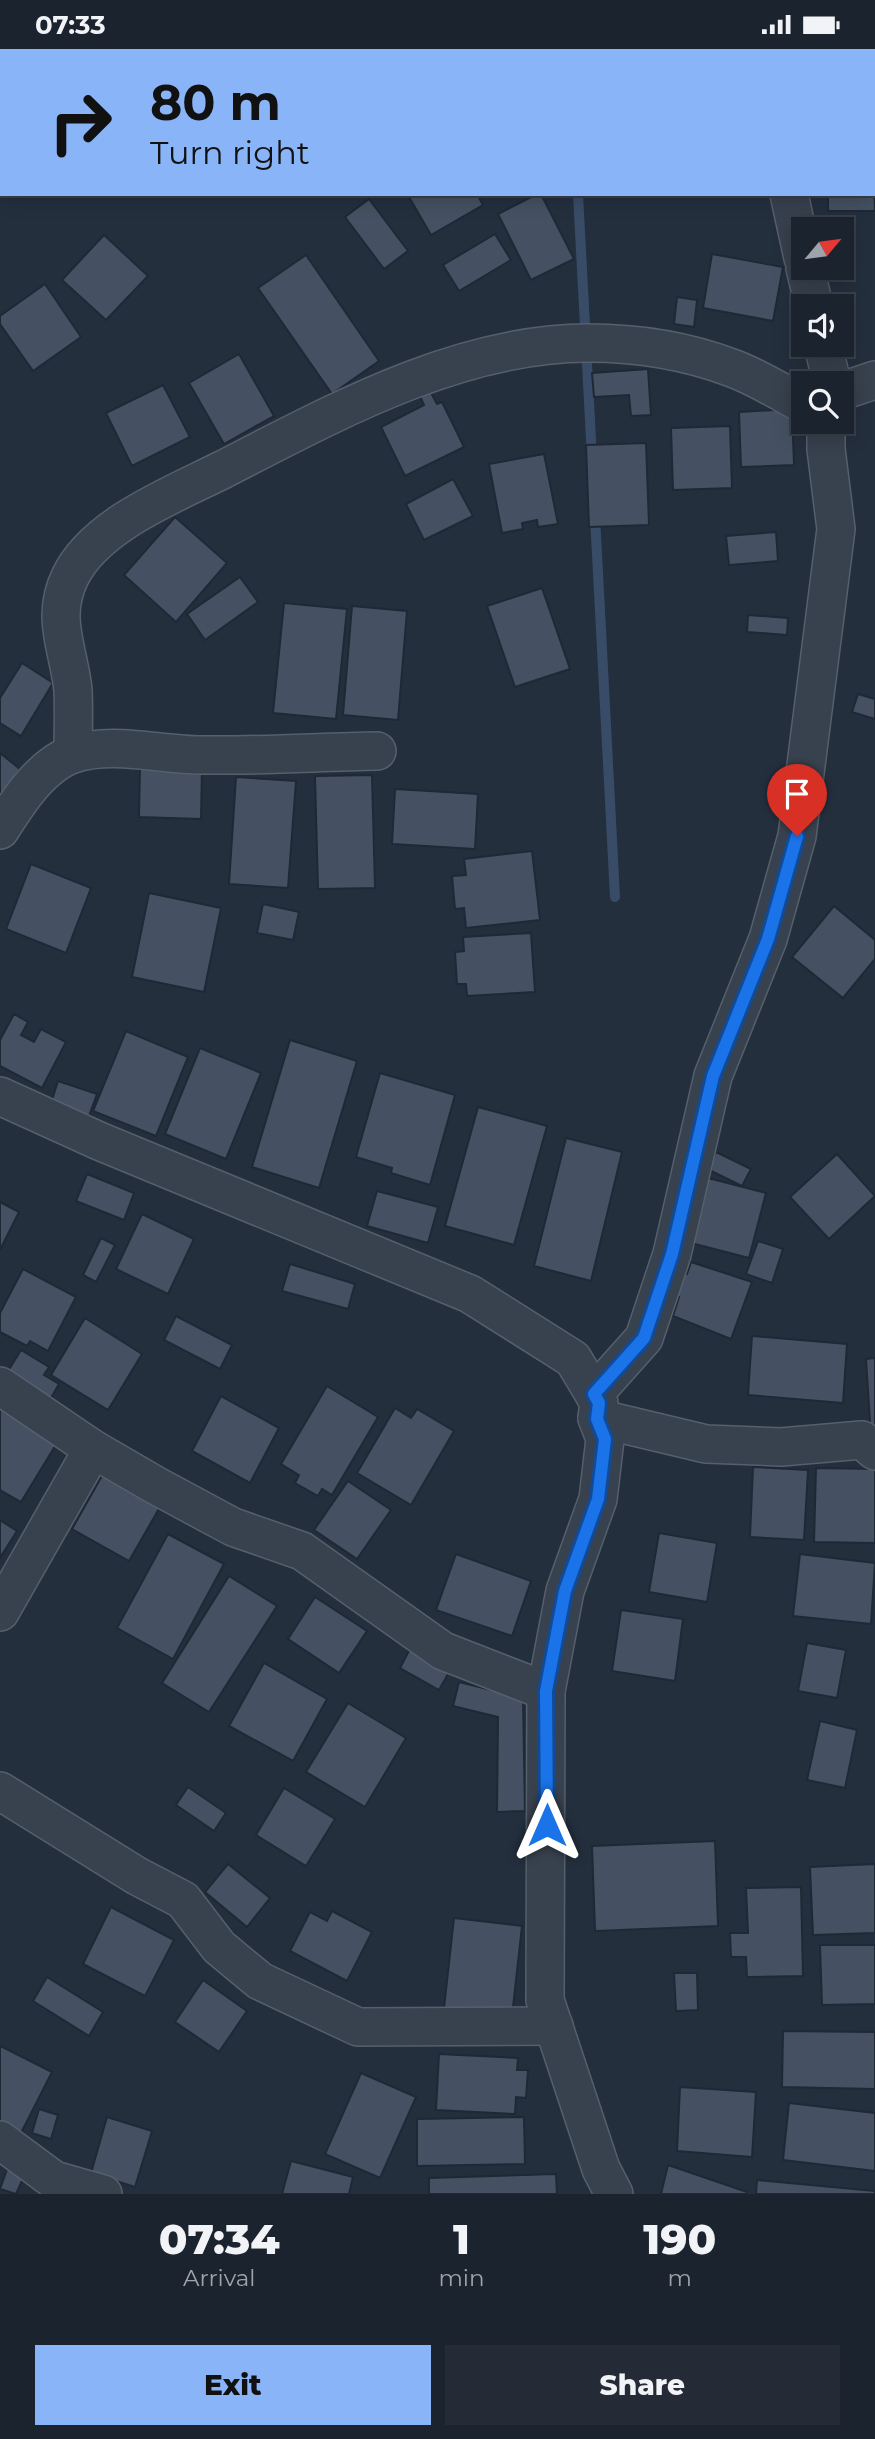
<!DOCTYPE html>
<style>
:root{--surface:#1b232e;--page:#242b36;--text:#f1f3f6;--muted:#a0a4aa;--line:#39404a;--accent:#8ab4f8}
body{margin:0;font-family:Montserrat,sans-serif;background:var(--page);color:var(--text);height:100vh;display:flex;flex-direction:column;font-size:26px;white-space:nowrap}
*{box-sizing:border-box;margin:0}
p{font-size:23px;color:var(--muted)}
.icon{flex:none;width:38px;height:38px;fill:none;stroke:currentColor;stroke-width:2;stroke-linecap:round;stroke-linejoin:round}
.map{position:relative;height:2145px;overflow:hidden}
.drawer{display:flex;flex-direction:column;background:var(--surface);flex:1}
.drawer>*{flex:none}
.guide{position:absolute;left:0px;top:0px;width:875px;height:147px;box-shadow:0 4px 18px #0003,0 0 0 2px var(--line);background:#8ab4f8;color:#111;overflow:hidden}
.needle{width:46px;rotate:61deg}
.buttons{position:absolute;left:791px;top:168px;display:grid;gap:14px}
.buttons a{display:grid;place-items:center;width:63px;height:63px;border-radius:0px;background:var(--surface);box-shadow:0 4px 18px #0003,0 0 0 2px var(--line);font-size:35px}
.pin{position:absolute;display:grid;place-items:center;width:60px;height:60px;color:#fff;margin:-72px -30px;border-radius:50% 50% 50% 0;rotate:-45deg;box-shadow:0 0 7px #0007}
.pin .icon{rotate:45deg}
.me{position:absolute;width:77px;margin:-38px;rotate:0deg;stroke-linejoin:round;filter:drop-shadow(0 0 5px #0008)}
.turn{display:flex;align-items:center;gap:24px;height:147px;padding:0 35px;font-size:32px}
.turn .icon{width:91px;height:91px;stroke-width:2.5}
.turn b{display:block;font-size:49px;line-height:60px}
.eta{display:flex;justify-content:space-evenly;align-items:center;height:119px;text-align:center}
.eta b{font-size:42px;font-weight:800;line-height:49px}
.button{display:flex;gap:14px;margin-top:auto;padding:14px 35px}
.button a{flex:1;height:80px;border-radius:0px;background:var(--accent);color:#111;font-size:28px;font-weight:800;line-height:80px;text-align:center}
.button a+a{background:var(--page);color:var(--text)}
.status{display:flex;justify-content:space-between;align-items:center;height:49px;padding:0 35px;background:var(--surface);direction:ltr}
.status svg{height:19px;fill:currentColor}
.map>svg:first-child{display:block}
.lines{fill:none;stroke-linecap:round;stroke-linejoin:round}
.stream{stroke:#394c67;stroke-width:10}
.building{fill:#455162;stroke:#1f2835;stroke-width:2}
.minor-casing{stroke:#565f6c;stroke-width:40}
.minor{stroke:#38414e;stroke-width:37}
.route-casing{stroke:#114b97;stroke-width:18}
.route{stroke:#1a73e8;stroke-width:12}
</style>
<div class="status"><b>07:33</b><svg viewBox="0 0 49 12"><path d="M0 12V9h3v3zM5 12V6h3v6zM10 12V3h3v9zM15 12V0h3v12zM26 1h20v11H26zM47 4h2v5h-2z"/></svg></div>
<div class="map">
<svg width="875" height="2145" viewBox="0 0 875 2145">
<rect width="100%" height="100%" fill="#242f3e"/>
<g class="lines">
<!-- stream -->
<g class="stream">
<path d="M490,0l2,2"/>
<path d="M578,145l14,264"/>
<path d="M595,467l20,381"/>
</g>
</g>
<!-- building -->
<g class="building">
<path d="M805,0h70v9l-2,-7z"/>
<path d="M873,100l2,62h-47v-17h45z"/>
<path d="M413,145h64l6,11 -52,30 -22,-38z"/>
<path d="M537,145h4l33,65 -43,21 -33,-66z"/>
<path d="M369,150l39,52 -24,18 -39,-52z"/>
<path d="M495,185l16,26 -52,31 -16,-26z"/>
<path d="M104,186l44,41 -42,44 -44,-40z"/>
<path d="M712,205l71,13 -10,54 -70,-13z"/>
<path d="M306,206l73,106 -47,33 -74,-106z"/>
<path d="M45,235l36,53 -48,34 -33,-47v-8z"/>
<path d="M677,248l20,3 -3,27 -20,-3z"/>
<path d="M239,305l35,62 -50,28 -35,-61z"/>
<path d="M648,320l3,46 -20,1 -2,-21 -35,2 -2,-24z"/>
<path d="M163,336l27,52 -58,29 -26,-53z"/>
<path d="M429,340l8,15 5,-2 22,45 -59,29 -24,-49 43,-22 -5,-11z"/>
<path d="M792,360l2,56 -53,2 -2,-55z"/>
<path d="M730,377l2,62 -59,2 -2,-62z"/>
<path d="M646,394l3,82 -60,2 -3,-82z"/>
<path d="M544,405l14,70 -20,3 -1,-7 -15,3 1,6 -21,4 -13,-69z"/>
<path d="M453,430l20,37 -49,24 -18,-36z"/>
<path d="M175,468l52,46 -51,59 -52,-47z"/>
<path d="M776,483l2,29 -49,4 -3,-29z"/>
<path d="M240,528l18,25 -53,38 -18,-26z"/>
<path d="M542,539l28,81 -55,18 -28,-81z"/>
<path d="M284,554l63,6 -11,110 -63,-6z"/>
<path d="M352,557l55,5 -9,109 -55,-5z"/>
<path d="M748,566l40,3 -1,17 -40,-3z"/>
<path d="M22,614l31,20 -32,53 -21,-13v-25z"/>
<path d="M858,645l17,5v20l-23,-7z"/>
<path d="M0,704l20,16 -20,27z"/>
<path d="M140,717l62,2 -1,51 -62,-2z"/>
<path d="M372,726l3,113 -57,1 -3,-113z"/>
<path d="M236,728l60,4 -8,107 -59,-4z"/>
<path d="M395,740l83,5 -3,55 -83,-5z"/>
<path d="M532,802l8,69 -74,8 -2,-20 -9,1 -3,-33 14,-1 -2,-16z"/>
<path d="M31,815l60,24 -25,65 -60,-24z"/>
<path d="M149,844l72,15 -17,84 -72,-15z"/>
<path d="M263,855l36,8 -6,28 -36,-7z"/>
<path d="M834,857l41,34v19l-32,39 -51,-41z"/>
<path d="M531,884l4,59 -68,4 -1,-12h-9l-2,-32 9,-1 -1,-14z"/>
<path d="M14,965l14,8 -7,13 13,7 7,-13 25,13 -24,46 -42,-22v-26z"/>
<path d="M126,982l62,26 -32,79 -63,-25z"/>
<path d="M290,991l67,21 -38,127 -67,-21z"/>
<path d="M200,999l61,25 -35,86 -61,-25z"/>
<path d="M380,1024l75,22 -25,90 -39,-12 1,-5 -36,-11z"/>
<path d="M58,1032l39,13 -8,22 -38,-13z"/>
<path d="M478,1058l69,19 -33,119 -69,-19z"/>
<path d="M566,1089l56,14 -31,129 -57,-15z"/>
<path d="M716,1103l35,17 -9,17 -35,-17z"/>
<path d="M837,1105l38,42 -46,43 -39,-42z"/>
<path d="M87,1125l47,19 -10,27 -48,-19z"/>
<path d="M708,1129l58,15 -17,65 -58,-15z"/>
<path d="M377,1142l61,16 -10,36 -61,-17z"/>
<path d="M0,1153l19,10 -19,38z"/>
<path d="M142,1165l52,25 -26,55 -52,-25z"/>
<path d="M101,1189l14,7 -19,37 -13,-7z"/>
<path d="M758,1192l25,8 -11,34 -26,-9z"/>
<path d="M691,1213l61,20 -21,57 -58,-23 6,-19 -7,-2 7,-24 8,3z"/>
<path d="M290,1215l65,20 -7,25 -66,-18z"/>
<path d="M23,1220l53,28 -28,54 -18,-10 -3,5 -27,-14v-19z"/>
<path d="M176,1267l56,29 -12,24 -56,-29z"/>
<path d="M85,1269l57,36 -34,56 -57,-35z"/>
<path d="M752,1287l95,8 -4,59 -95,-8z"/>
<path d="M21,1301l28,17 -5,8 15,9 -8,14 -43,-27z"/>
<path d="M875,1309v79l-4,1 -5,-79z"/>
<path d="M327,1337l51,31 -46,78 -10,-6 -4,7 -23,-13 4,-8 -18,-11z"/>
<path d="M221,1347l58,32 -29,55 -58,-32z"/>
<path d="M395,1359l16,10 6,-9 37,22 -43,74 -54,-32z"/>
<path d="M0,1360l57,34 -36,59 -21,-12z"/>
<path d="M753,1418l55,3 -4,70 -54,-3z"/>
<path d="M816,1419l59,1v74l-61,-1z"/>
<path d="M103,1425l57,33 -31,54 -57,-32z"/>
<path d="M348,1432l43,29 -34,49 -43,-29z"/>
<path d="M0,1471l17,11 -17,27z"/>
<path d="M659,1484l58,10 -10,59 -58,-10z"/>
<path d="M168,1485l56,30 -51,95 -56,-31z"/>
<path d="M456,1505l75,27 -19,55 -76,-26z"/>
<path d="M800,1505l75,9 -4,61 -78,-8z"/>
<path d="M229,1527l48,30 -68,106 -47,-29z"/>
<path d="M315,1548l52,34 -28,42 -51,-34z"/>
<path d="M621,1561l62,9 -8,62 -63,-10z"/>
<path d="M807,1594l39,7 -9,48 -39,-7z"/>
<path d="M412,1596l40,22 -13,23 -39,-22z"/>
<path d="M264,1614l63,36 -34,62 -64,-35z"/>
<path d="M459,1633l64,16 2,113 -28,1 1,-95 -45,-11z"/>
<path d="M348,1654l58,35 -41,69 -59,-35z"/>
<path d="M820,1672l37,9 -12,58 -38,-8z"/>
<path d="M188,1738l38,26 -12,18 -38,-26z"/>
<path d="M284,1739l51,31 -29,47 -50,-31z"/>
<path d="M715,1792l3,85 -123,5 -3,-85z"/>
<path d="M228,1815l42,34 -23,29 -42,-35z"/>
<path d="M875,1815v69l-62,2 -3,-68z"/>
<path d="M801,1838l2,89 -56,1 -1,-20h-15l-1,-24h18l-2,-45z"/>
<path d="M111,1858l63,33 -29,56 -62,-32z"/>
<path d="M332,1862l40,21 -25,49 -57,-30 20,-39 17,9z"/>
<path d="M454,1869l68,8 -10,90 -68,-8z"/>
<path d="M820,1896h55v59l-53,1z"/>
<path d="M674,1924h23l1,37 -22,1z"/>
<path d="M47,1928l56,35 -14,24 -56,-35z"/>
<path d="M203,1931l44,31 -28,41 -44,-30z"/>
<path d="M783,1982l92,1v57l-93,-2z"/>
<path d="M0,1997l52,26 -31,61 -21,-11z"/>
<path d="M439,2005l79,4 -1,12h11l-2,28 -10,-1 -1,17 -79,-4z"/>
<path d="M361,2024l55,24 -36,81 -55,-24z"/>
<path d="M680,2038l76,5 -4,65 -75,-6z"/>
<path d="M789,2054l86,10v58l-92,-11z"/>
<path d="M39,2060l19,6 -7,24 -19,-6z"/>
<path d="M107,2068l45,14 -17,56 -44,-14z"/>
<path d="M524,2068l1,47 -108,2v-47z"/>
<path d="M291,2112l62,16 -4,17h-67z"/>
<path d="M9,2115l17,8 -10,22 -16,-5z"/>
<path d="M668,2116l79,27v2h-86z"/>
<path d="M556,2125l1,20h-128v-16z"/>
<path d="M757,2131l118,11v3h-119z"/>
</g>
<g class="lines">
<!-- minor casing -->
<g class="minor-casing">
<g id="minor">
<path d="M765,0v2"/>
<path d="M873,80h2"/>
<path d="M789,145l14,64"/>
<path d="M805,219l9,38"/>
<path d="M823,296l9,38"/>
<path d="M842,342l33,-11"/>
<path d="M73,705c0,-21 1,-43 0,-64 -4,-40 -23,-72 -3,-113 25,-52 102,-82 152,-107 111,-57 237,-127 366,-127 48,0 99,8 144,25 25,9 48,24 71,36"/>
<path d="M0,781c17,-27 41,-65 73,-76 39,-13 88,1 128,1 59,1 118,-3 176,-4"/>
<path d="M0,1047l99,45 371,153 103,65 21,35 5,9 -2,15 8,21 -7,60 -33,92 -19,100 -1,309 56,169 13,25"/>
<path d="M0,1337l93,63 62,36 78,42 69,24 141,100 103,40"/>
<path d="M594,1345l50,-56 28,-84 41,-178 55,-137 29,-103 39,-307 -10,-80v-27"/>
<path d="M597,1369l109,26 75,3 81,-7 13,11"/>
<path d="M0,1563l93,-163"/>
<path d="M0,1742l137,85 46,24 36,47 41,34 98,46 196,-1"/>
<path d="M0,2091l54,40 49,14"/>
</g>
</g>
<!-- minor -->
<use href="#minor" class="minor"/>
</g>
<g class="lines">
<!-- route casing -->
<g class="route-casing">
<path id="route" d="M547,1776l-1,-134 19,-100 33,-92 7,-60 -8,-20 2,-16 -5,-9 50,-56 28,-84 41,-178 55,-137 29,-103"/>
</g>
<!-- route -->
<use href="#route" class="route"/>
</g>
</svg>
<div class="buttons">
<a><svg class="needle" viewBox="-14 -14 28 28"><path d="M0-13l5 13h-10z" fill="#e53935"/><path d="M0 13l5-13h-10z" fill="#a0a4aa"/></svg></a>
<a><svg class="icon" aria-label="sound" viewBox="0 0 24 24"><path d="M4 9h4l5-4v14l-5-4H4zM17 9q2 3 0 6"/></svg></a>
<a><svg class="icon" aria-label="search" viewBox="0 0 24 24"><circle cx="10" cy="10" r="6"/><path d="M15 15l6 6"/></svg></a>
</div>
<div class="pin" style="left:797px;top:787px;background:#d93025"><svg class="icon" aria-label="arrive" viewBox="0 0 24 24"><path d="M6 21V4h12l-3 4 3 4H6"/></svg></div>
<svg class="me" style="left:547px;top:1776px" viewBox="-20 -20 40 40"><path d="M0-17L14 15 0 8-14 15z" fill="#1a73e8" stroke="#fff" stroke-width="4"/></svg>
<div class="guide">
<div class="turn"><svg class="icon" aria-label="right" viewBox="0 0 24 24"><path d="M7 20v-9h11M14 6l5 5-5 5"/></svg><div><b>80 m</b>Turn right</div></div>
</div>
</div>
<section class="drawer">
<div class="eta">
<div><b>07:34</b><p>Arrival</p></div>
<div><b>1</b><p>min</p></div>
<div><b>190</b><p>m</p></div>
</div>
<div class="button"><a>Exit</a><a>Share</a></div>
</section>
